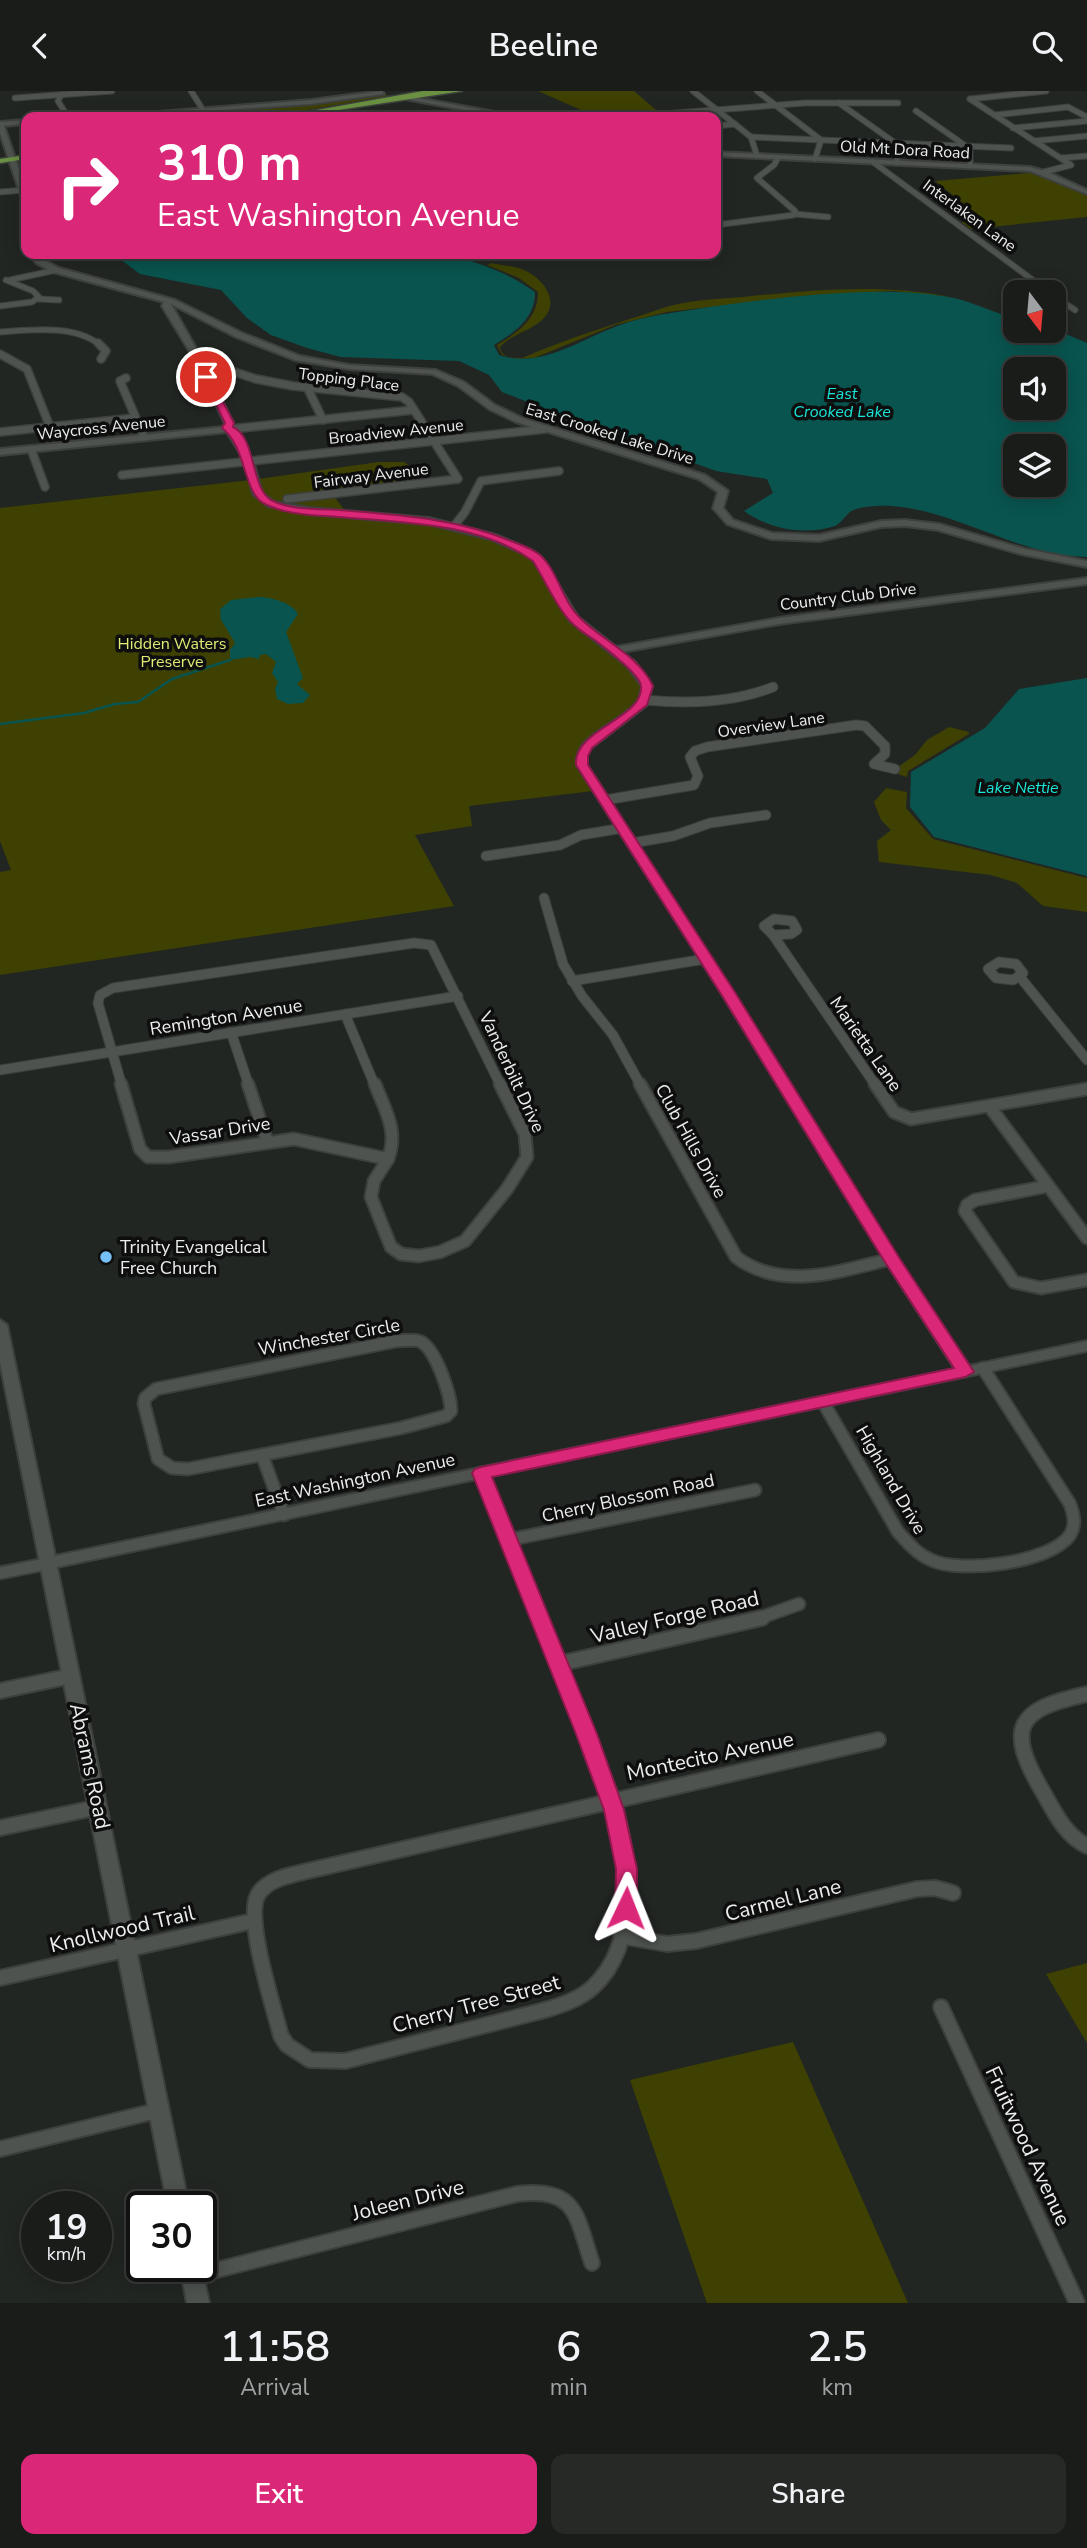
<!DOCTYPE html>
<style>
:root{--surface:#1a1c1a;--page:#272927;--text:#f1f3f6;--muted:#9fa1a2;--line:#383a39;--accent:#db2777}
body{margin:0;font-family:"Nunito Sans",sans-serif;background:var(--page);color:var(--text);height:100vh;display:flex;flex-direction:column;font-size:26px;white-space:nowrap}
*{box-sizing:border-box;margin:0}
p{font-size:23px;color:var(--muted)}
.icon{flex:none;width:38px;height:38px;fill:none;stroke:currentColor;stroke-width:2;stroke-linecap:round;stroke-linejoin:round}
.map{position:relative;height:2212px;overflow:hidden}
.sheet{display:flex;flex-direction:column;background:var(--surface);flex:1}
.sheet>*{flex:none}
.hud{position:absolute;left:21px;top:21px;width:700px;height:147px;border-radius:14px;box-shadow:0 4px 18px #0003,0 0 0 2px var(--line);background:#db2777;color:#fff;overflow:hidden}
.needle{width:46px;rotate:164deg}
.buttons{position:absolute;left:1003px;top:189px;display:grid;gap:14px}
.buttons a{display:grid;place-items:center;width:63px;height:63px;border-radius:14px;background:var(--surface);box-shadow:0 4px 18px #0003,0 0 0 2px var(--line);font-size:35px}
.speed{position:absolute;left:21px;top:2100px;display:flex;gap:14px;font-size:35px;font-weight:700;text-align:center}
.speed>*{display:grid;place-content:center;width:91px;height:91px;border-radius:50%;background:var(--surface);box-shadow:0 4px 18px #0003,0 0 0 2px var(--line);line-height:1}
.speed small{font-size:18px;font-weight:400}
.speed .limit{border:4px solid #111;border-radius:10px;background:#fff;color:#111}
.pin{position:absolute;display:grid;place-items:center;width:60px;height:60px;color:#fff;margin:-30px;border:4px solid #fff;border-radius:50%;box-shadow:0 2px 7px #0007}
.me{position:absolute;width:77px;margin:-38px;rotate:2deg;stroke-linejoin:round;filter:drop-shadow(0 0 5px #0008)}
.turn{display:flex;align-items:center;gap:24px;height:147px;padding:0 21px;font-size:32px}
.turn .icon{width:91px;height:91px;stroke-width:2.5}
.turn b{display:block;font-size:49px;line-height:60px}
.eta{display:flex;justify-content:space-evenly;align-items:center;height:119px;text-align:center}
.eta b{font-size:42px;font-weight:600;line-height:49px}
.primary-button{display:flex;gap:14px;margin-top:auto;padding:14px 21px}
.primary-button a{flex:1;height:80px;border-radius:14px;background:var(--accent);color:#fff;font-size:28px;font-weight:600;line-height:80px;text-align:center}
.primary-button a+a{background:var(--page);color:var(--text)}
header{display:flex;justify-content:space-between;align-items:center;height:91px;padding:0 21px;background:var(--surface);font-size:32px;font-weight:600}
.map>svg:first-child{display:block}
.green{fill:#3e4101}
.water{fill:#09544f;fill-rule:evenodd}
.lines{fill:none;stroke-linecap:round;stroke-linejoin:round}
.stream{stroke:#09544f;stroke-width:2.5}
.street-far4-casing{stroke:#3d403d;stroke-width:7}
.street-far3-casing{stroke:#3d403d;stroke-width:10}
.street-far2-casing{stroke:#3d403d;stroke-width:11}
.street-far1-casing{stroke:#3d403d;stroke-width:15}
.street-casing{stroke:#3d403d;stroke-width:18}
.secondary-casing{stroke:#3d403d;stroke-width:4}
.primary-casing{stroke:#3d403d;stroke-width:3}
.street-far4{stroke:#4e534f;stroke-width:5}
.street-far3{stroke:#4e534f;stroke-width:7}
.street-far2{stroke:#4e534f;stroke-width:9}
.street-far1{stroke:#4e534f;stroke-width:11}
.street{stroke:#4e534f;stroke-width:14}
.secondary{fill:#4e534f;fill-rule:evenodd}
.primary{fill:#6a9141;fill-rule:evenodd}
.route{fill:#db2777;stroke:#8e194d;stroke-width:2}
.poi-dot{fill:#77c0f7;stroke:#0d0e0d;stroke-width:2.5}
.labels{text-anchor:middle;stroke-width:7;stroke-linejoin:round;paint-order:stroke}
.far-street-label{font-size:16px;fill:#ebeeec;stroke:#0d0e0d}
.far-water-label{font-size:16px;font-style:italic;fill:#1ae5d7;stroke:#0d0e0d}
.far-park-label{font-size:16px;fill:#e1eb75;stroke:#0d0e0d}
.street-label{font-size:18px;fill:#ebeeec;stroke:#0d0e0d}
.poi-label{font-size:18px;fill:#ebeeec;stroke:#0d0e0d;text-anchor:start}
.near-street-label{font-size:21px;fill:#ebeeec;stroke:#0d0e0d}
</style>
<header><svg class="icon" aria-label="back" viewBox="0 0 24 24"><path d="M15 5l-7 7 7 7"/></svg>Beeline<svg class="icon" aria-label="search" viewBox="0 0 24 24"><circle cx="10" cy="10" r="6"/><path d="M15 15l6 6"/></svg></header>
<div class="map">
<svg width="1087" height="2212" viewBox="0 0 1087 2212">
<rect width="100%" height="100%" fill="#222623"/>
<!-- green -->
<g class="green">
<path d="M538,0h96l30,26h-122l23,-4 11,4 14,-3z"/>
<path d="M382,3l8,2 -125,21h-27l-2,-9z"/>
<path d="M1040,81l29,16 18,6v23l-116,12 -10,-7 14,-4 -6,-10 -34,-27z"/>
<path d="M492,172c10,3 22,2 32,7 20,9 38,33 17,51 -13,11 -29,13 -41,26 1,11 13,11 22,11 46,-20 94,-34 141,-50 25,-8 54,-9 80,-11 68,-7 140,-14 208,0l-57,-6 -80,4 -147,17 -52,13 -81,33 -19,1 -13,-4 -5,-10c21,-13 41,-26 41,-53l-19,-14 -32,-13z"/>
<path d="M379,371h25l12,8 3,12 -85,14 12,16 -72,-9 -13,-10 -3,-14z"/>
<path d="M251,389l3,14 10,9c73,8 212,14 270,57l36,60 58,44 15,22 -4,16 -60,49 -1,14 15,26 -124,15 3,20 -57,9 39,71 -454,69v-103l11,-2 -11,-29v-333z"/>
<path d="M949,636l20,5v2l-61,37 -1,6 -16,-5 24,-17 12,-15z"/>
<path d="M886,697l21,4 -1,16 27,31 154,39v34l-44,-6 -26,-23 -26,-8 -112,-13 -2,-21 14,-11 -10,-10 -7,-18z"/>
<path d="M1087,1872v80l-41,-69z"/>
<path d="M793,1951l115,261h-201l-77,-223z"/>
</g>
<!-- water -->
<g class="water">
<path d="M113,163h328c35,7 64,17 94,38 0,27 -20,40 -41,53l5,10c41,14 78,-14 116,-28 19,-8 42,-12 62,-15 79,-12 200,-30 277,-14 21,5 40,15 61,20v13l39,-2 33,14v214c-68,-1 -128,-46 -195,-51 -10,-1 -34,0 -42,6 -5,4 -9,11 -15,14 -31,10 -66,3 -91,-15l29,-18 -6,-14 -51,-8 -158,-57 -56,-22 -13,-17 -30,-14 -118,-4 -34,-9 -36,-13 -24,-17 -26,-28 -81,-16zM1015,278h39v39h-39zM1015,355h39v39h-39z"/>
<path d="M259,506c11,0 34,6 39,17l-12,18 17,46 -6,6 13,11 -7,8 -15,1 -11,-5 -2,-10 3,-7 -6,-9 4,-11 -10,-8 -6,1 -1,4 -9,-2 -20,3v-10l5,-7 -14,-23 -1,-11 11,-9z"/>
<path d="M1087,587v198l-153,-39 -24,-30 1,-35 74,-44 34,-39z"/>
</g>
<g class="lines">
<!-- stream -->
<path class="stream" d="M0,633l84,-11 31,-9 23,-2 34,-23 58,-19"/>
<!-- street-far4 casing -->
<g class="street-far4-casing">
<g id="street-far4">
<path d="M191,0l12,19"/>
<path d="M693,0l58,46 6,19"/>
<path d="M757,0l64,49 -6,19"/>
<path d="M61,4l-3,6 10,16"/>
<path d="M15,7l97,-7"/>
<path d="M970,8l101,66 -27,7"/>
<path d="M970,8l76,-8"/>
<path d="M839,12l59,42 -1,18"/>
<path d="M916,20l54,38v17"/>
<path d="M662,23l143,-11h93"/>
<path d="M995,24l73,-8 19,10"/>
<path d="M716,35l19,-2"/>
<path d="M1013,37l74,-7"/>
<path d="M751,46l260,11"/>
<path d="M1034,50l53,-5"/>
<path d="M1061,67l26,-2"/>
<path d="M873,71l176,130"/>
<path d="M0,101l24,-2"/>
<path d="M795,123l33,3"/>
<path d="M716,134l78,-10 1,-4 -38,-33 17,-13 4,-7"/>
<path d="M10,189l46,-10"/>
<path d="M1054,205l21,14"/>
<path d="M38,208l21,1"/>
<path d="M0,215l32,-4 7,-5 -6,-6 -27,-11"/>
<path d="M0,241c31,-2 74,-8 100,13"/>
</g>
</g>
<!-- street-far3 casing -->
<g class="street-far3-casing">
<g id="street-far3">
<path d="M98,252l8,8 -5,8"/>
<path d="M0,263l27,15 23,58"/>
<path d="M198,269l58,19 37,7 109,11 7,5 49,77 -171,20"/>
<path d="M126,287l-6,3 24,56"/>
<path d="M308,298l15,31"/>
<path d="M231,338l182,-19"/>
<path d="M0,341l135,-14"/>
<path d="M31,358l14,38"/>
<path d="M122,384l423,-46"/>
<path d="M454,435l11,-14 16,-31 78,-10"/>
</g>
</g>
<!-- street-far2 casing -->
<g class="street-far2-casing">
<g id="street-far2">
<path d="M645,609c42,4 88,3 128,-13"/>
<path d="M605,709l89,-15 4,-9 -8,-19 5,-6 12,-4 149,-22 9,1 20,20v8l-11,10 21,5"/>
<path d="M632,752l41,-7 37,-13 56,-8"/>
<path d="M486,765l74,-11 21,-10 42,-7"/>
<path d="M544,807l19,66 19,32 31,39 28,51"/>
<path d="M774,828l18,2 5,9 -6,4 -18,1 -9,-9z"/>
<path d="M773,844l103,151"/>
<path d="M999,871l17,2 7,9 -10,7 -17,-2 -8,-9z"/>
<path d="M1020,886l67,83"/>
<path d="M572,890l133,-22"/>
<path d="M345,923l30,72"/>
<path d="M231,941l18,54"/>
<path d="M0,979l458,-74"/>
<path d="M122,995l-24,-83 2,-8 13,-7 301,-45 17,2 70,141"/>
</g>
</g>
<!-- street-far1 casing -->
<g class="street-far1-casing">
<g id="street-far1">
<path d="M121,993l19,65 8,8h21l125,-18 94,20"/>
<path d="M248,993l19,57"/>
<path d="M375,993c10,26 24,47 13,75"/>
<path d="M640,993l96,173c46,35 104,14 155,2"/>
<path d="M875,993l19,28 17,7 176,-30"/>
<path d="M990,1016l97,131"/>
<path d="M388,1068l-14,22 -3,16 20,50 10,7 18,2 21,-4 25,-11 42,-52 20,-32 -2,-23 -25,-50"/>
<path d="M1048,1095l-73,14 -8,5 -2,6 49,71 27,6 46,-8"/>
<path d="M396,1250c7,0 17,-2 23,0 16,5 32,54 32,70l-5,5 -45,12 -213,41 -16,-1 -14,-9 -14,-55 1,-6 11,-9z"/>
<path d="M823,1311l75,130c10,11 19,22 33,28 29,14 120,3 139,-25 6,-10 4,-20 0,-31l-87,-136"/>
<path d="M262,1364l22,60"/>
<path d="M481,1382l59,147"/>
<path d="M508,1449l247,-50"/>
<path d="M0,1482l50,-10"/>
<path d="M754,1529l45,-16"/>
</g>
</g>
<!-- street casing -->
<g class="street-casing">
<g id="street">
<path d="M539,1527l74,183"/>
<path d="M558,1573l204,-46"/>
<path d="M0,1600l71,-15"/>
<path d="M1087,1603c-71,15 -82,34 -44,98 12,21 22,43 44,54"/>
<path d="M613,1710c17,56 28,141 -20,186 -13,12 -31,18 -48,23l-200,51 -35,-1 -23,-15 -6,-9c-7,-28 -38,-122 -22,-143 10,-14 29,-17 44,-21z"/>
<path d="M613,1710l265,-61"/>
<path d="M0,1737l99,-21"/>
<path d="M621,1845l46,8 29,-3 221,-52 18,-1 18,5"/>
<path d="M0,1887l253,-57"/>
<path d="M941,1916l136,296"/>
<path d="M0,2058l160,-39"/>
<path d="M193,2185l324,-82c60,-7 59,21 75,69"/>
</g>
</g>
<!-- secondary casing -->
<g class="secondary-casing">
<g id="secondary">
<path d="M382,0l2,3 -73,10 -190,13h-27l217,-17z"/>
<path d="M402,4l109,20 3,2h-12l-102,-19z"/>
<path d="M26,29v4l-22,2 22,64v11l-4,-2 -22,-66v-11z"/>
<path d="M716,61l314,15 18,5 39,18v4l-57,-23 -314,-15z"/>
<path d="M30,163h8l4,5 17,9 116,32 67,33 58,23 49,9 87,5 28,12 31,23 27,13 183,57 23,16 -5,17 10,12 39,13 47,2 62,-14 24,-1 34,4 86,25 62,12v6l-66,-13 -83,-24 -33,-4 -24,1 -62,14 -48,-2 -44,-15 -14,-16 5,-16 -19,-13 -183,-57 -27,-13 -31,-23 -26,-12 -83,-5 -54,-9 -59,-23 -65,-33 27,48 35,71 -1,4 21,34 9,32 12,9 36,6 119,10 67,17 35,15 10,7 37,60 38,30 163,-29 308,-40v6l-308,40 -157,28 13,10 17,24 -5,19 -56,43 -5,8 1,9 147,229 164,265 71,107 118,-25v10l-1030,216 132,640h-21l-168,-845v-42l7,5 48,231 900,-187 -71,-110 -162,-265 -145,-229c-4,-30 45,-42 60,-63 3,-3 4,-11 5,-16l-15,-20 -57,-45 -36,-60 -9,-7 -35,-15 -61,-15 -119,-10 -42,-8 -15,-12 -8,-33 -18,-29 -227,23v-6l223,-22 2,-4 -35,-71 -28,-46 2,-4 -111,-30 -17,-9z"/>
<path d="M201,2174l8,38h-22l-7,-37z"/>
</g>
</g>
<!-- primary casing -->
<g class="primary-casing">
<g id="primary">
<path d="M423,0h39l-169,26h-15z"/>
<path d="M26,64v4l-26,4v-4z"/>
</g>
</g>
<!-- street-far4 -->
<use href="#street-far4" class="street-far4"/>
<!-- street-far3 -->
<use href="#street-far3" class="street-far3"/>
<!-- street-far2 -->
<use href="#street-far2" class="street-far2"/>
<!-- street-far1 -->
<use href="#street-far1" class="street-far1"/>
<!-- street -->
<use href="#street" class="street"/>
<!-- secondary -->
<use href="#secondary" class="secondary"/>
<!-- primary -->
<use href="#primary" class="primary"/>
</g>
<!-- route -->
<path class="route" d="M202,284l8,2 24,46 -1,4c23,10 18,62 38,73 19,10 47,9 68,10 59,5 117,8 172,31 10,4 21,7 29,14 18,16 22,46 40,63 23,23 58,37 73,68l-6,19 -55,43 -4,8v9l148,229 164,265 74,113 -9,5 -473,100 105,257 27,76 13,59v39l-4,6 -7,3 -8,-3 -3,-6 1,-39 -12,-59 -28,-76 -104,-261 3,-4 6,-2 473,-99 -71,-109 -162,-265 -145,-229c-3,-36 68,-46 65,-79 0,-11 -36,-38 -45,-45 -9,-6 -19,-12 -26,-20 -15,-16 -25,-41 -37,-60 -52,-38 -133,-39 -195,-44 -23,-2 -52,-2 -73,-13 -22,-10 -18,-57 -43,-76l3,-5z"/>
<!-- markers -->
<circle class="poi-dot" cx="106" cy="1166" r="7"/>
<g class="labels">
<!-- far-street labels -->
<g class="far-street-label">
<text transform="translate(905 58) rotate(3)" y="6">Old Mt Dora Road</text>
<text transform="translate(970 124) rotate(36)" y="6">Interlaken Lane</text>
<text transform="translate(349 288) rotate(7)" y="6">Topping Place</text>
<text transform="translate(101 336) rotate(-6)" y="6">Waycross Avenue</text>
<text transform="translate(396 340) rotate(-6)" y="6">Broadview Avenue</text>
<text transform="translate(610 342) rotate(17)" y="6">East Crooked Lake Drive</text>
<text transform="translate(371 384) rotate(-7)" y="6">Fairway Avenue</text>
<text transform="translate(848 505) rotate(-7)" y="6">Country Club Drive</text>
<text transform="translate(771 633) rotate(-8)" y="6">Overview Lane</text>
</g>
<!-- far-water labels -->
<g class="far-water-label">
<text x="842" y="308">East<tspan x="842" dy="18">Crooked Lake</tspan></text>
<text x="1018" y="702">Lake Nettie</text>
</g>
<!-- far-park labels -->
<g class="far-park-label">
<text x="172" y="558">Hidden Waters<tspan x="172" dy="18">Preserve</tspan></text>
</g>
<!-- street labels -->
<g class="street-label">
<text transform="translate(226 926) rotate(-9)" y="6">Remington Avenue</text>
<text transform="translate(866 953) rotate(55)" y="6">Marietta Lane</text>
<text transform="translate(512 981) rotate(65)" y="6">Vanderbilt Drive</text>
<text transform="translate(220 1040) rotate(-9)" y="6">Vassar Drive</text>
<text transform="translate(691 1050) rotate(61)" y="6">Club Hills Drive</text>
<text transform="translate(329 1246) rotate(-10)" y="6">Winchester Circle</text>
<text transform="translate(355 1389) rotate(-12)" y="6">East Washington Avenue</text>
<text transform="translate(891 1389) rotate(60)" y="6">Highland Drive</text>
<text transform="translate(628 1407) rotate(-12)" y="6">Cherry Blossom Road</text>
</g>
<!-- poi labels -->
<g class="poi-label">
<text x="120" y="1162">Trinity Evangelical<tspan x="120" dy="21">Free Church</tspan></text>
</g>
<!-- near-street labels -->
<g class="near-street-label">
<text transform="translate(675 1526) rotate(-13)" y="7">Valley Forge Road</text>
<text transform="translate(710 1665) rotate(-12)" y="7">Montecito Avenue</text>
<text transform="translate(90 1675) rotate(78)" y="7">Abrams Road</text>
<text transform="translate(783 1809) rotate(-14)" y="7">Carmel Lane</text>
<text transform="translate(122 1838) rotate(-13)" y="7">Knollwood Trail</text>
<text transform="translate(476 1913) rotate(-15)" y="7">Cherry Tree Street</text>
<text transform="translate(1028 2055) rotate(65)" y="7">Fruitwood Avenue</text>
<text transform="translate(408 2109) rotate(-14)" y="7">Joleen Drive</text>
</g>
</g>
</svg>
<div class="buttons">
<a><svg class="needle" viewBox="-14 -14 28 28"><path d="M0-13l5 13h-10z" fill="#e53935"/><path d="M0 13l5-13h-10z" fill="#9fa1a2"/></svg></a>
<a><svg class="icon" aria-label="sound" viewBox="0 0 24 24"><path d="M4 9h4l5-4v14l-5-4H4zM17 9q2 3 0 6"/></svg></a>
<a><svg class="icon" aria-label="layers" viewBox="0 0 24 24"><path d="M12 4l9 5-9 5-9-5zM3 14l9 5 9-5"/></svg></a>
</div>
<div class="speed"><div>19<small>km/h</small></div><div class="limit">30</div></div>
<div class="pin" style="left:206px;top:286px;background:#d93025"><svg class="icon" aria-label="arrive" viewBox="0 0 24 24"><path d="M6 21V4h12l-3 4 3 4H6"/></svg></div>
<svg class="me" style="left:626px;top:1817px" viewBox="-20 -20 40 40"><path d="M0-17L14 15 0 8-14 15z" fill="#db2777" stroke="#fff" stroke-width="4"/></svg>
<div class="hud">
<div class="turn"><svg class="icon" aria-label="right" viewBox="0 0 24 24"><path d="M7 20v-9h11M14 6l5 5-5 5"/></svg><div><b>310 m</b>East Washington Avenue</div></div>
</div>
</div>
<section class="sheet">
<div class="eta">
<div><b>11:58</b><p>Arrival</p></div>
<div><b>6</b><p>min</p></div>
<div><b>2.5</b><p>km</p></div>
</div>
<div class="primary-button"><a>Exit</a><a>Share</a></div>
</section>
